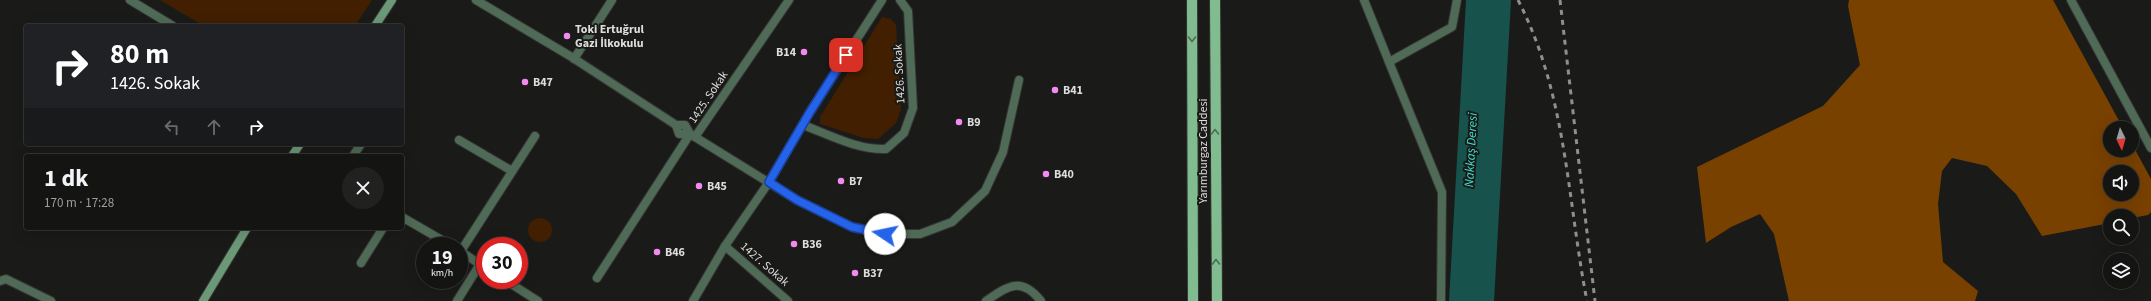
<!DOCTYPE html>
<html lang="tr">
<meta charset="utf-8">
<style>
:root{--surface:#141412;--page:#212120;--text:#f1f3f6;--muted:#9d9e9f;--line:#333332}
body{margin:0;font-family:"Source Sans 3",sans-serif;background:var(--page);color:var(--text);height:100vh;display:flex;flex-direction:column;font-size:15px;white-space:nowrap}
*{box-sizing:border-box;margin:0}
p{font-size:13px;color:var(--muted)}
.icon{flex:none;width:22px;height:22px;fill:none;stroke:currentColor;stroke-width:2;stroke-linecap:round;stroke-linejoin:round}
.map{position:relative;flex:1;overflow:hidden}
.drawer{position:absolute;left:24px;top:154px;width:380px;height:76px;display:flex;flex-direction:column;background:var(--surface);border-radius:4px;box-shadow:0 4px 16px #0002,0 0 0 1px var(--line)}
.drawer>*{flex:none}
.top-card{position:absolute;left:24px;top:24px;width:380px;height:122px;border-radius:4px;box-shadow:0 4px 16px #0002,0 0 0 1px var(--line);background:#202124;color:#fff;overflow:hidden}
.needle{width:26px;rotate:175deg}
.controls{position:absolute;left:2103px;top:121px;display:grid;gap:8px}
.controls a{display:grid;place-items:center;width:36px;height:36px;border-radius:50%;background:var(--surface);box-shadow:0 4px 16px #0002,0 0 0 1px var(--line);font-size:20px}
.speed{position:absolute;left:416px;top:237px;display:flex;gap:8px;font-size:20px;font-weight:700;text-align:center}
.speed>*{display:grid;place-content:center;width:52px;height:52px;border-radius:50%;background:var(--surface);box-shadow:0 4px 16px #0002,0 0 0 1px var(--line);line-height:1}
.speed small{font-size:10px;font-weight:400}
.speed .limit{border:6px solid #d22;background:#fff;color:#111}
.pin{position:absolute;display:grid;place-items:center;width:34px;height:34px;color:#fff;margin:-17px;border-radius:8px;box-shadow:0 2px 6px #0006}
.me{position:absolute;width:44px;margin:-22px;rotate:281deg;stroke-linejoin:round;filter:drop-shadow(0 0 3px #0008)}
.turn{display:flex;align-items:center;gap:14px;height:84px;padding:0 20px;font-size:18px}
.turn .icon{width:52px;height:52px;stroke-width:2.5}
.turn b{display:block;font-size:28px;line-height:34px}
.lanes{display:flex;align-items:center;height:38px;padding:0 20px;background:#0003;justify-content:center;gap:20px;direction:ltr}
.lanes .off{opacity:.35}
.round{display:grid;place-items:center;flex:none;width:42px;height:42px;border-radius:21px;background:var(--page)}
.overview{display:flex;align-items:center;justify-content:space-between;height:68px;padding:0 20px}
h1{font-size:24px;font-weight:700;line-height:30px}
.map>svg:first-child{display:block}
.green{fill:#411f00}
.forest{fill:#794100;fill-rule:evenodd}
.water{fill:#17534c}
.lines{fill:none;stroke-linecap:round;stroke-linejoin:round}
.minor-casing{stroke:#353633;stroke-width:10}
.secondary-casing{stroke:#353633;stroke-width:10}
.primary-casing{stroke:#353633;stroke-width:12}
.minor{stroke:#4f6a56;stroke-width:8}
.secondary{stroke:#6b9877;stroke-width:8}
.primary{stroke:#81bc91;stroke-width:10}
.rail{stroke:#8f908d;stroke-width:3;stroke-dasharray:5 5;stroke-linecap:butt}
.oneway{stroke:#4e6c54}
.route-casing{stroke:#184099;stroke-width:10}
.route{stroke:#2563eb;stroke-width:7}
.poi-dot{fill:#f38af2;stroke:#1a1b18;stroke-width:1.5}
.labels{text-anchor:middle;stroke-width:4;stroke-linejoin:round;paint-order:stroke}
.poi-label{font-size:12px;font-weight:bold;fill:#dddedb;stroke:#1a1b18;text-anchor:start}
.street-label{font-size:12px;fill:#dddedb;stroke:#1a1b18}
.water-label{font-size:13px;font-style:italic;fill:#3ddfcc;stroke:#1a1b18}
</style>
<div class="map">
<svg width="2151" height="301" viewBox="0 0 2151 301">
<rect width="100%" height="100%" fill="#1a1b18"/>
<!-- green -->
<g class="green">
<path d="M160,0h212l-17,26h-151z"/>
<path d="M882,17l9,2 5,6 5,84 -5,14 -18,16 -14,-1 -44,-14v-7z"/>
<circle cx="540" cy="230" r="12"/>
</g>
<!-- forest -->
<path class="forest" d="M1849,0h204l70,128h-13v22h22v-6l19,35v33l-3,3 -16,3v-2h-22v7l-68,13 -26,-42 -29,-28 -35,-8 -10,13 -4,33 5,58 35,29 -3,10h-186l-15,-67 -14,-20 -29,13 -25,16 -9,-76 126,-61 37,-41 -12,-59zM2110,172h22v22h-22z"/>
<!-- water -->
<path class="water" d="M1466,0h45l-17,301h-45z"/>
<g class="lines">
<!-- minor casing -->
<g class="minor-casing">
<g id="minor">
<path d="M130,0l43,26"/>
<path d="M476,0l94,56 106,69"/>
<path d="M1364,0l25,62"/>
<path d="M2071,0l80,148"/>
<path d="M574,59l38,-59"/>
<path d="M676,125h9l5,9 5,3 102,63 55,27 33,7h35l32,-12 33,-31 18,-39 16,-72"/>
<path d="M676,125l3,9h11"/>
<path d="M803,125c27,10 54,25 83,24l18,-16 9,-25 -5,-97 -8,-11"/>
<path d="M695,137l94,-137"/>
<path d="M459,140l53,31"/>
<path d="M353,156l8,-12"/>
<path d="M402,217l50,29"/>
<path d="M725,246l63,55"/>
<path d="M459,250l26,18"/>
<path d="M461,251l74,-115"/>
<path d="M361,263l22,-35"/>
<path d="M597,278l93,-144"/>
<path d="M505,280l33,21"/>
<path d="M0,281l6,-2 45,22"/>
<path d="M457,301l23,-37"/>
<path d="M693,301l32,-55 44,-64 41,-70 72,-112"/>
<path d="M986,301c22,-15 35,-25 55,0"/>
<path d="M1441,301l1,-109 -53,-130 63,-35 5,-27"/>
</g>
</g>
<!-- secondary casing -->
<g class="secondary-casing">
<g id="secondary">
<path d="M375,26l17,-26"/>
<path d="M292,156l8,-12"/>
<path d="M203,301l44,-73"/>
</g>
</g>
<!-- primary casing -->
<g class="primary-casing">
<g id="primary">
<path d="M1192,0l1,301"/>
<path d="M1215,0l2,301"/>
</g>
</g>
<!-- minor -->
<use href="#minor" class="minor"/>
<!-- secondary -->
<use href="#secondary" class="secondary"/>
<!-- primary -->
<use href="#primary" class="primary"/>
<!-- rail -->
<g class="rail">
<path d="M1518,0c49,95 49,199 69,301"/>
<path d="M1560,0l35,301"/>
</g>
</g>
<!-- one-way arrows -->
<defs><path id="oneway-chevron" d="M-2-3.5L2.5 0L-2 3.5" fill="none" stroke-width="1.6" stroke-linecap="round" stroke-linejoin="round"/></defs>
<g class="oneway">
<use href="#oneway-chevron" transform="translate(1192 39) rotate(90)"/>
<use href="#oneway-chevron" transform="translate(1215 132) rotate(-90)"/>
<use href="#oneway-chevron" transform="translate(1216 262) rotate(-91)"/>
</g>
<g class="lines">
<!-- route casing -->
<g class="route-casing">
<path id="route" d="M846,55l-36,57 -41,70 28,18 55,27 33,7"/>
</g>
<!-- route -->
<use href="#route" class="route"/>
</g>
<!-- markers -->
<g class="poi-dot">
<circle cx="567" cy="36" r="4"/>
<circle cx="804" cy="52" r="4"/>
<circle cx="525" cy="82" r="4"/>
<circle cx="1055" cy="90" r="4"/>
<circle cx="959" cy="122" r="4"/>
<circle cx="1046" cy="174" r="4"/>
<circle cx="841" cy="181" r="4"/>
<circle cx="699" cy="186" r="4"/>
<circle cx="794" cy="244" r="4"/>
<circle cx="657" cy="252" r="4"/>
<circle cx="855" cy="273" r="4"/>
</g>
<g class="labels">
<!-- poi labels -->
<g class="poi-label">
<text x="575" y="33">Toki Ertuğrul<tspan x="575" dy="14">Gazi İlkokulu</tspan></text>
<text x="796" y="56" text-anchor="end">B14</text>
<text x="533" y="86">B47</text>
<text x="1063" y="94">B41</text>
<text x="967" y="126">B9</text>
<text x="1054" y="178">B40</text>
<text x="849" y="185">B7</text>
<text x="707" y="190">B45</text>
<text x="802" y="248">B36</text>
<text x="665" y="256">B46</text>
<text x="863" y="277">B37</text>
</g>
<!-- street labels -->
<g class="street-label">
<text transform="translate(899 74) rotate(-93)" y="4">1426. Sokak</text>
<text transform="translate(708 97) rotate(-56)" y="4">1425. Sokak</text>
<text transform="translate(1203 151) rotate(-90)" y="4">Yarımburgaz Caddesi</text>
<text transform="translate(765 264) rotate(41)" y="4">1427. Sokak</text>
</g>
<!-- water labels -->
<g class="water-label">
<text transform="translate(1470 150) rotate(-87)" y="5">Nakkaş Deresi</text>
</g>
</g>
</svg>
<div class="controls">
<a><svg class="needle" viewBox="-14 -14 28 28"><path d="M0-13l5 13h-10z" fill="#e53935"/><path d="M0 13l5-13h-10z" fill="#9d9e9f"/></svg></a>
<a><svg class="icon" aria-label="sound" viewBox="0 0 24 24"><path d="M4 9h4l5-4v14l-5-4H4zM17 9q2 3 0 6"/></svg></a>
<a><svg class="icon" aria-label="search" viewBox="0 0 24 24"><circle cx="10" cy="10" r="6"/><path d="M15 15l6 6"/></svg></a>
<a><svg class="icon" aria-label="layers" viewBox="0 0 24 24"><path d="M12 4l9 5-9 5-9-5zM3 14l9 5 9-5"/></svg></a>
</div>
<div class="speed"><div>19<small>km/h</small></div><div class="limit">30</div></div>
<div class="pin" style="left:846px;top:55px;background:#d93025"><svg class="icon" aria-label="arrive" viewBox="0 0 24 24"><path d="M6 21V4h12l-3 4 3 4H6"/></svg></div>
<svg class="me" style="left:885px;top:234px" viewBox="-20 -20 40 40"><circle r="19" fill="#fff"/><path d="M0-13L10 11 0 6-10 11z" fill="#2563eb"/></svg>
<div class="top-card">
<div class="turn"><svg class="icon" aria-label="right" viewBox="0 0 24 24"><path d="M7 20v-9h11M14 6l5 5-5 5"/></svg><div><b>80 m</b>1426. Sokak</div></div>
<div class="lanes"><svg class="icon off" aria-label="left" viewBox="0 0 24 24"><path d="M17 20v-9H6M10 6l-5 5 5 5"/></svg><svg class="icon off" aria-label="ahead" viewBox="0 0 24 24"><path d="M12 20V5M6 11l6-6 6 6"/></svg><svg class="icon" aria-label="right" viewBox="0 0 24 24"><path d="M7 20v-9h11M14 6l5 5-5 5"/></svg></div>
</div>
<section class="drawer">
<div class="overview"><div><h1>1 dk</h1><p>170 m · 17:28</p></div><a class="round"><svg class="icon" aria-label="close" viewBox="0 0 24 24"><path d="M6 6l12 12M18 6L6 18"/></svg></a></div>
</section>
</div>
